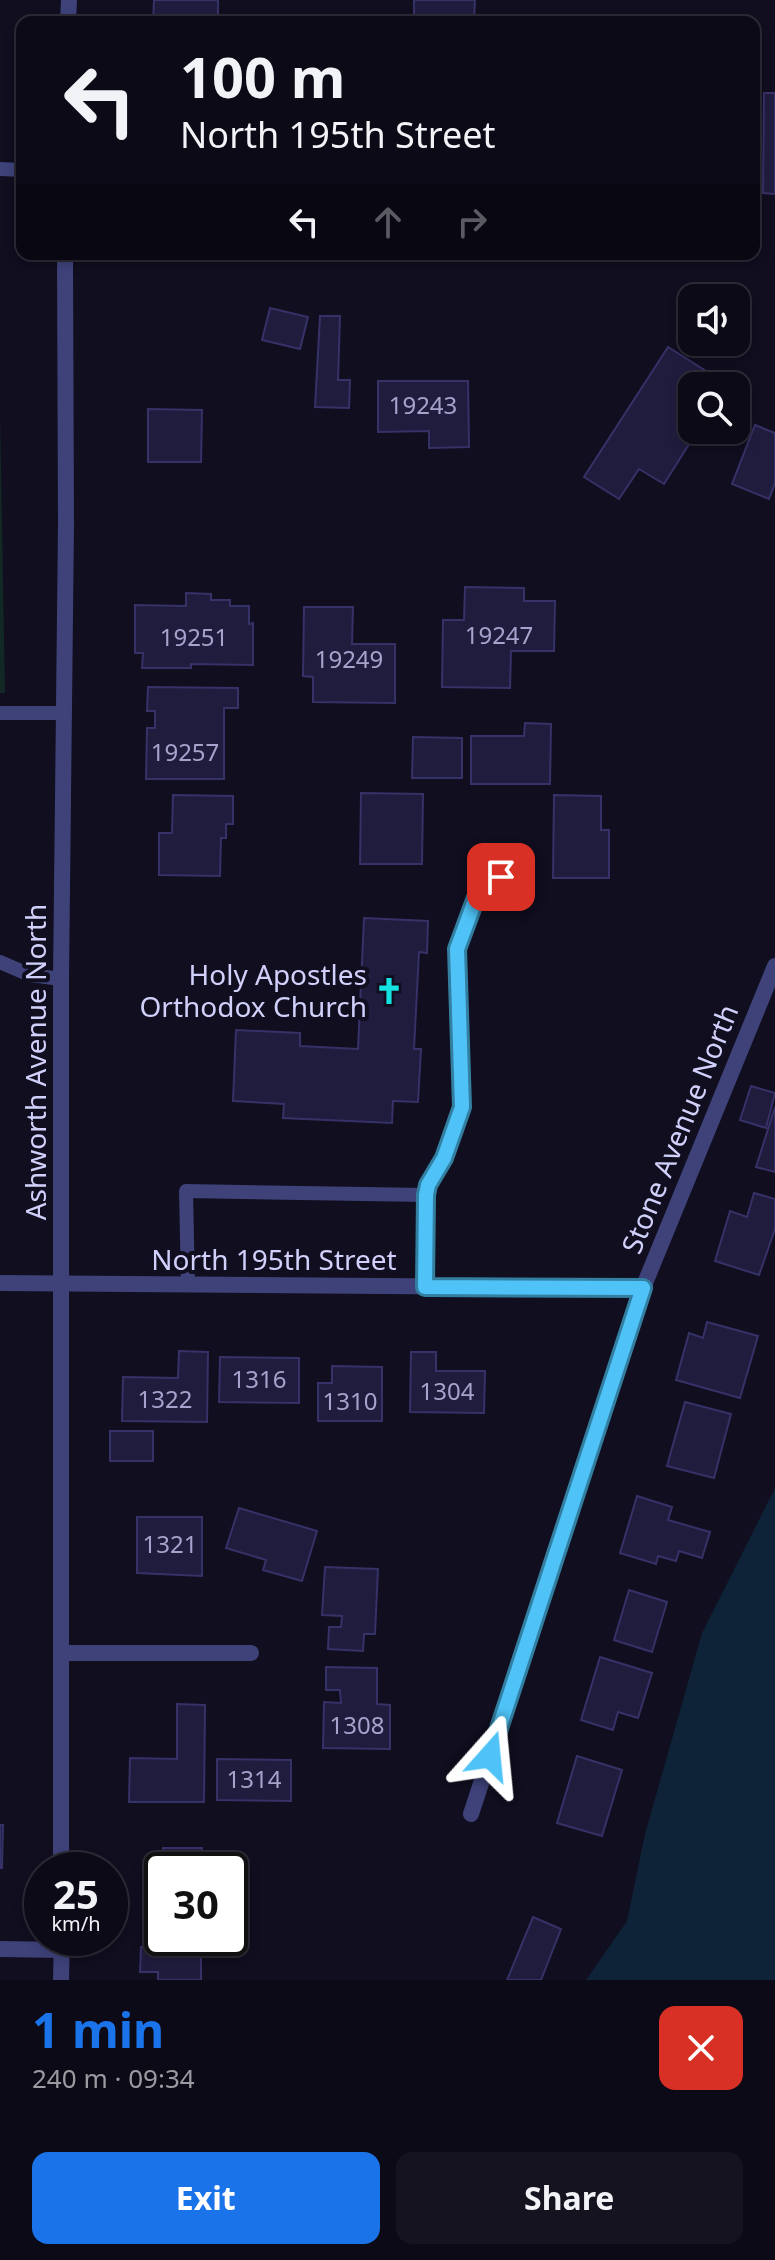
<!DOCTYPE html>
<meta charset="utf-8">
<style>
:root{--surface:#0c0a17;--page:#151320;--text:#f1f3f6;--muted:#9a9aa1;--line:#2c2b36;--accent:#1a73e8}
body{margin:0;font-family:"Noto Sans",sans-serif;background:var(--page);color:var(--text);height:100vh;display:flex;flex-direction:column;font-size:30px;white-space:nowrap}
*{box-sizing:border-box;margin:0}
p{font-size:26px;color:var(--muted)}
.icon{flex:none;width:44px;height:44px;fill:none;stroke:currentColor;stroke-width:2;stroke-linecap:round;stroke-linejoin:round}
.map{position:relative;height:1980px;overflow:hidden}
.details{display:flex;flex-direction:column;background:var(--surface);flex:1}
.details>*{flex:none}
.hud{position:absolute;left:16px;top:16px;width:744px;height:244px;border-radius:16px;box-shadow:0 4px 12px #0003,0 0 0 2px var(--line);background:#0c0a17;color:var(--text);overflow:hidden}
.buttons{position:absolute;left:678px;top:284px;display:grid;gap:16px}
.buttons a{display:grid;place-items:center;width:72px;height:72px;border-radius:16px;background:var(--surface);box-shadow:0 4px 12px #0003,0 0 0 2px var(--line);font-size:40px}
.speed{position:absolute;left:24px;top:1852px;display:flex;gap:16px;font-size:40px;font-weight:700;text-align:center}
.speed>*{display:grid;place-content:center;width:104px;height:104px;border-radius:50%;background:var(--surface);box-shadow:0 4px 12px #0003,0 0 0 2px var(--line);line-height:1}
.speed small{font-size:20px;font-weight:400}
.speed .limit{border:4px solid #111;border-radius:12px;background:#fff;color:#111}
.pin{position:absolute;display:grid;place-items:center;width:68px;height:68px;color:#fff;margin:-34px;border-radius:16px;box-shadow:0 4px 12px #0006}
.me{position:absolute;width:88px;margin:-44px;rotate:18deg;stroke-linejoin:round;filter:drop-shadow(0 0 6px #0008)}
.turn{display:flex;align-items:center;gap:28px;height:168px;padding:0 32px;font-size:36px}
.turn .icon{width:104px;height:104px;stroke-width:2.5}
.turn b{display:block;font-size:56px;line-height:68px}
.lanes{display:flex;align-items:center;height:76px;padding:0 32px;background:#0003;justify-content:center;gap:40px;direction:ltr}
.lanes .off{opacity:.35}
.round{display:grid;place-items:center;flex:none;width:84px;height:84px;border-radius:16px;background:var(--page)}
.head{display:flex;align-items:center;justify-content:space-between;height:136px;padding:0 32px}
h1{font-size:48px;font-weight:700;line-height:60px;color:var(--accent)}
.primary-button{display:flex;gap:16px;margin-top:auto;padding:16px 32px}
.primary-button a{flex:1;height:92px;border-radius:16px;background:var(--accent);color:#fff;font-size:32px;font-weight:700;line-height:92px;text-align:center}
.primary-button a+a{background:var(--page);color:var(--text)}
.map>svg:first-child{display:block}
.green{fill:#122825}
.water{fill:#0e2238}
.building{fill:#201c3e;stroke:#363167;stroke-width:2}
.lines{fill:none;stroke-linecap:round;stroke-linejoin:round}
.service{stroke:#3e4279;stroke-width:14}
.minor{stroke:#3e4279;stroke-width:16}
.tertiary{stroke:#3e4279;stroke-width:16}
.route-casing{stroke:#337fa1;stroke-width:20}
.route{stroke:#4fc3f7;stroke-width:14}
.labels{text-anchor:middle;stroke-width:8;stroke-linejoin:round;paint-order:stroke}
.number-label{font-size:24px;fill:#a5a3cc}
.poi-label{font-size:28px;fill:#d1d0fb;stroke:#100e1f;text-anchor:end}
.street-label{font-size:28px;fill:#d1d0fb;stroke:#100e1f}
</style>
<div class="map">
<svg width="775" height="1980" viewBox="0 0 775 1980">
<rect width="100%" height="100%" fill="#100e1f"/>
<!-- green -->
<path class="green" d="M0,411l5,282h-5z"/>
<!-- water -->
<path class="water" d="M775,1488v492h-189l41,-59 18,-87 57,-201z"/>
<!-- building -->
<g class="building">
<path d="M154,0h64v22h-65z"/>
<path d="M414,0h61l-1,22h-60z"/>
<path d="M764,93h11v101l-12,-1z"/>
<path d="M270,308l38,9 -8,32 -38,-9z"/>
<path d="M320,316h20l-2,64h12l-1,28 -34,-1z"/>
<path d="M668,347l49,31 -4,5 4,3h-25v44h6l-34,54 -25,-15 -20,30 -35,-22z"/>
<path d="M378,381h90l1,66 -40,1v-17l-51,1z"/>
<path d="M148,409l54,1 -1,52h-53z"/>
<path d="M755,425l20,8v50l-6,16 -37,-15z"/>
<path d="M465,587l59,1v13h31l-1,50h-43l-1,37 -68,-1 1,-67h21z"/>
<path d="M186,593l25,1v6h19v6h19v18l4,-1v42l-62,-1v4h-49l1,-15h-8v-48l51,1z"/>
<path d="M304,607h49l-1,37h43v59l-82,-1v-25l-10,-1z"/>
<path d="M148,687l90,1v20h-14v71h-78l1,-51h8v-17h-8z"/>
<path d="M525,723l26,1 -1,60h-79v-48h53z"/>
<path d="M413,737l49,1v40h-50z"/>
<path d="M361,793l62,1 -1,70h-62z"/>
<path d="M173,795l60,1v28h-7v14h-5l-1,38 -61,-1v-42h13z"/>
<path d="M554,795l47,1v34h8v48h-56z"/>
<path d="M364,918l64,3 -1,32 -8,-1 -5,97h7l-3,53 -25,-1 -1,22 -109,-5 1,-14 -51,-3 3,-71 64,3v13l58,3z"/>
<path d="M751,1086l24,7 -9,35 -26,-8z"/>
<path d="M775,1107v65l-19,-5z"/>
<path d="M754,1193l21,6v30l-16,46 -44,-14 15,-50 17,6z"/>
<path d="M707,1322l51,14 -18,62 -64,-18 13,-47 14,5z"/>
<path d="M179,1351l29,1 -1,70 -85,-1 1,-44 55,1z"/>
<path d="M411,1352h25v19h49l-1,42 -74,-1z"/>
<path d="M220,1357l79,1v45l-80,-1z"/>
<path d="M332,1366l50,1v54h-64v-38h14z"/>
<path d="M685,1402l46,12 -17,64 -47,-12z"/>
<rect x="110" y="1431" width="43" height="30"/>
<path d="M637,1496l35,11 -4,13 42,12 -8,26 -23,-7 -3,10 -18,-5 -2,8 -36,-11z"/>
<path d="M239,1508l78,23 -15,50 -39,-11 3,-10 -40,-12z"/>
<path d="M137,1517h65v59l-65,-3z"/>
<path d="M325,1567l53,2 -3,65h-11l-1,17 -35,-2 1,-22h12l1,-11 -20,-1z"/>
<path d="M629,1590l38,12 -15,50 -38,-12z"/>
<path d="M600,1657l52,16 -14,45 -20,-6 -5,18 -32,-10z"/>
<path d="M326,1667l51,1v36l13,1v44l-67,-1 1,-46 17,1 -1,-13h-14z"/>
<path d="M177,1704l28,1 -1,97h-75l1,-44 47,1z"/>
<path d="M577,1756l45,14 -20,66 -45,-13z"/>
<path d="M217,1759l74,1v41l-74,-1z"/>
<path d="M0,1825h3l-1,43h-2z"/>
<path d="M163,1848h39l-1,22h-38z"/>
<path d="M147,1872l15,1v47h-16z"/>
<path d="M533,1917l28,12 -20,51h-34z"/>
<path d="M141,1947h60v33h-43v-8h-18z"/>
</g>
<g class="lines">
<!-- service -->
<g class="service">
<path d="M0,169l22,1"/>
<path d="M0,713h62"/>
<path d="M0,962l30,13 31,4"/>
<path d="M188,1285l-2,-94 240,4 18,-37 18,-51 -5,-158 23,-62 43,-20"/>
<path d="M425,1287l1,-92"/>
</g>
<!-- minor -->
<g class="minor">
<path d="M0,1283l643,5"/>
<path d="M61,1653h190"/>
<path d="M471,1814l172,-526 132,-322"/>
<path d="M0,1949l62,1"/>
</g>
<!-- tertiary -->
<g class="tertiary">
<path d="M68,22l1,-22"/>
<path d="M61,1870v-891l5,-455 -1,-270"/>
<path d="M61,1980l1,-42"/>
</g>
</g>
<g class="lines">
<!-- route casing -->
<g class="route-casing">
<path id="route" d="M490,1756l153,-468 -218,-1 1,-92 2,-10 16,-27 18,-51 -5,-158 23,-62 21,-10"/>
</g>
<!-- route -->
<use href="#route" class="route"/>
</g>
<!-- icons -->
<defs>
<g id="church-bare" transform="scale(2.16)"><path d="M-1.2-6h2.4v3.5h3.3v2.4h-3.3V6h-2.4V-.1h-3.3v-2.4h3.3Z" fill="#16e1e1" stroke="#100e1f" stroke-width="2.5" paint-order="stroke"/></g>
</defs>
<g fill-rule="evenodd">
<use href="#church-bare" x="389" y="991"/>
</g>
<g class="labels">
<!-- number labels -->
<g class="number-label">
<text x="423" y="414">19243</text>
<text x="499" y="644">19247</text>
<text x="194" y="646">19251</text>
<text x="349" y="668">19249</text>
<text x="185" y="761">19257</text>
<text x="259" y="1388">1316</text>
<text x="447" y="1400">1304</text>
<text x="165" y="1408">1322</text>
<text x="350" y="1410">1310</text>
<text x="170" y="1553">1321</text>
<text x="357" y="1734">1308</text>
<text x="254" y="1788">1314</text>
</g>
<!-- poi labels -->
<g class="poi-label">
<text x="367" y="985">Holy Apostles<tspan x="367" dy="32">Orthodox Church</tspan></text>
</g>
<!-- street labels -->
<g class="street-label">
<text transform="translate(36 1062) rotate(-90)" y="10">Ashworth Avenue North</text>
<text transform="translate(680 1129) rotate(-68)" y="10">Stone Avenue North</text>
<text x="274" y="1270">North 195th Street</text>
</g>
</g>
</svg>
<div class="buttons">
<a><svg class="icon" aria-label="sound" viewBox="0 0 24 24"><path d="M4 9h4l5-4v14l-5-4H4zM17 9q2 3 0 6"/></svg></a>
<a><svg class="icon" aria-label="search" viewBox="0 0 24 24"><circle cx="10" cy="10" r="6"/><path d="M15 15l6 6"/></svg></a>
</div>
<div class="speed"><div>25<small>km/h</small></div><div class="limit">30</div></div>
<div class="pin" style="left:501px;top:877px;background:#d93025"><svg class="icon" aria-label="arrive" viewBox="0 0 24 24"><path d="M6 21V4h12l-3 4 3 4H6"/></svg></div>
<svg class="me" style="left:490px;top:1756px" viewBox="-20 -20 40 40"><path d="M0-17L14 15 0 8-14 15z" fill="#4fc3f7" stroke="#fff" stroke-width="4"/></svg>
<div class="hud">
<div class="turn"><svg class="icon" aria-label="left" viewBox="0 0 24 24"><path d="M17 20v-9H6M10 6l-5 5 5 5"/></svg><div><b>100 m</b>North 195th Street</div></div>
<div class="lanes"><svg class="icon" aria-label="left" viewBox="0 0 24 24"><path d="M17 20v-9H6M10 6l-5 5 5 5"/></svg><svg class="icon off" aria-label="ahead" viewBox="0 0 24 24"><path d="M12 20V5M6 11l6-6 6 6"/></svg><svg class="icon off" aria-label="right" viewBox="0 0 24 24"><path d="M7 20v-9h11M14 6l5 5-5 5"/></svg></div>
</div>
</div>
<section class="details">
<div class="head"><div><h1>1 min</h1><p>240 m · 09:34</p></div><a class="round" style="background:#d93025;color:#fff"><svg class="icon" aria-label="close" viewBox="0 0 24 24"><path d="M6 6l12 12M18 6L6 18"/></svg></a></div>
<div class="primary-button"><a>Exit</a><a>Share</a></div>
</section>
